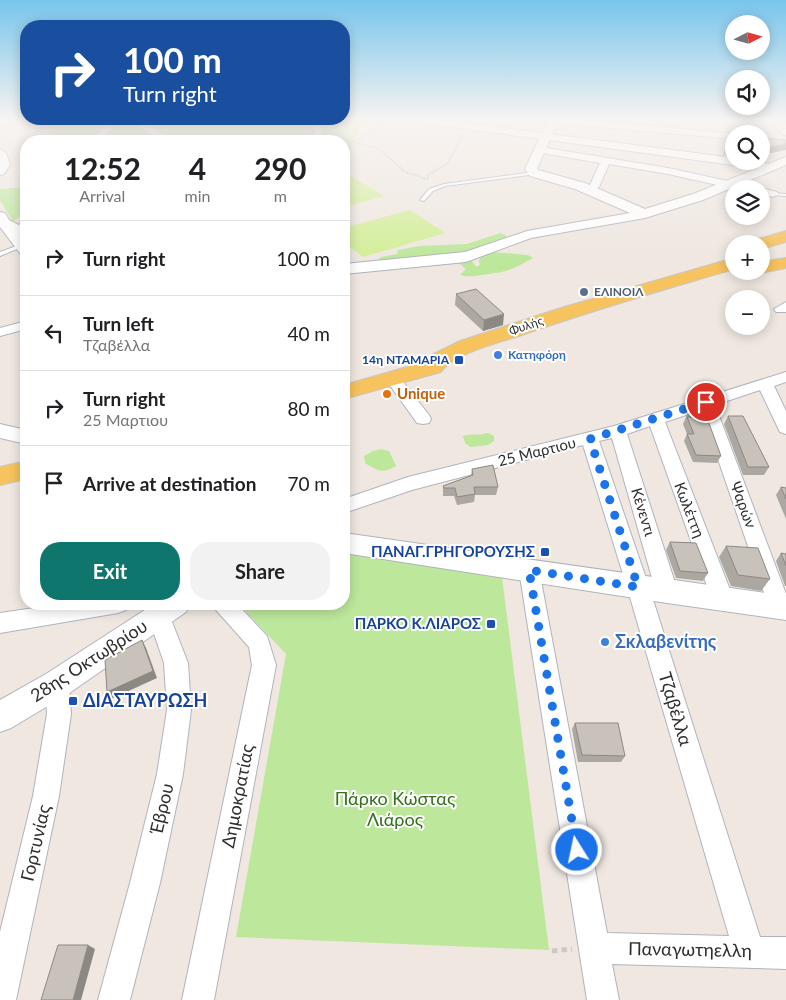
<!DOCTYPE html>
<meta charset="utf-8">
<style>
:root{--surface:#fff;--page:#f2f2f2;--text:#202124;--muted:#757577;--line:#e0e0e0;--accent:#0f766e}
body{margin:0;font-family:Lato,sans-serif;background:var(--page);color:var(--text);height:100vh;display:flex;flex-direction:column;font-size:19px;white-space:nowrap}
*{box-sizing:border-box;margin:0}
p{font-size:16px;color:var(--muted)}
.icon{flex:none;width:28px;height:28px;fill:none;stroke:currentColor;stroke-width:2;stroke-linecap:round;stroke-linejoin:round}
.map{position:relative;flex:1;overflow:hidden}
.drawer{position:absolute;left:20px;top:135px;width:330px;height:475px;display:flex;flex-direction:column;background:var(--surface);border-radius:20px;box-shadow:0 2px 12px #0003}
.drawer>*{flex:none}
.top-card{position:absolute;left:20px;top:20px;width:330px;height:105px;border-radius:20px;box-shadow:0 2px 12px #0003;background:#1a4fa0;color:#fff;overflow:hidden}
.needle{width:32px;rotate:84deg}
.tools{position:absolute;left:725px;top:15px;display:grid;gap:10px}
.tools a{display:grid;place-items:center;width:45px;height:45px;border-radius:50%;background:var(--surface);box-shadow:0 2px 12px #0003;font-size:25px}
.pin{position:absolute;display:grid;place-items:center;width:42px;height:42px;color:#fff;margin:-21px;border:2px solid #fff;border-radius:50%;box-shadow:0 1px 5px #0007}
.me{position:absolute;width:55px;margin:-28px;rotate:350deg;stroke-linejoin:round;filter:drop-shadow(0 0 4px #0008)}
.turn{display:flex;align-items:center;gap:18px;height:105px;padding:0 20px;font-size:22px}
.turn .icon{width:65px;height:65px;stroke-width:2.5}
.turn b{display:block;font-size:35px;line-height:42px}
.eta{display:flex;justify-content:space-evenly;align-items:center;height:85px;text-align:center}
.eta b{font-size:30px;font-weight:700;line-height:35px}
.primary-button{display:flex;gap:10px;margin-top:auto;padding:10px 20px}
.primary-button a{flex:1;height:58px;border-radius:20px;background:var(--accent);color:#fff;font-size:20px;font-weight:700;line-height:58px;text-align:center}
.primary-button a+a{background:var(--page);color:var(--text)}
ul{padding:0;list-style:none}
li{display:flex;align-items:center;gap:15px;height:75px;padding:0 20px;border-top:1px solid var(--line)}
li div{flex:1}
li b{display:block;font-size:19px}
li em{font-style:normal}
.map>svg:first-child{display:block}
.green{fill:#bde79b}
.pitch{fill:#d2ee97}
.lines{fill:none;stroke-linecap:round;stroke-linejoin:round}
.service-casing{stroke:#b0b4be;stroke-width:2}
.minor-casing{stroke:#b0b4be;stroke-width:2}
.tertiary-casing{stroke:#b0b4be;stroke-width:2}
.secondary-casing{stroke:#b0b4be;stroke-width:3}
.primary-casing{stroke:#c9c9c9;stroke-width:2}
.path-far1{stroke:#c9c9c9;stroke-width:2;stroke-dasharray:2 1;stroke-linecap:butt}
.path{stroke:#c9c9c9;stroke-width:5;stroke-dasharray:5.5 4;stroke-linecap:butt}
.service{fill:#fff;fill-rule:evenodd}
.minor{fill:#fff;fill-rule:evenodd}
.tertiary{fill:#fff;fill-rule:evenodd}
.secondary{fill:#fff;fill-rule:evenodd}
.primary{fill:#f6c35e;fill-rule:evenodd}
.wall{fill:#aca7a1}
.shaded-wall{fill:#8c8883}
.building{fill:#c8c2bb;stroke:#8c8883}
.route{stroke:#1a73e8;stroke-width:9;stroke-dasharray:0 16.2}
.service-dot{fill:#5c6f8a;stroke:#fff;stroke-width:2}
.shop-dot{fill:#3f7fe0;stroke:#fff;stroke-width:2}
.transit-dot{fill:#1a4fb4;stroke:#fff;stroke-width:2}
.food-dot{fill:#e8710a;stroke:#fff;stroke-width:2}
.labels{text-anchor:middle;stroke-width:4;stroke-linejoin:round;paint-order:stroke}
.far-service-label{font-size:12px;font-weight:bold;fill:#4e5e75;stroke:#fff;text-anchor:start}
.far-street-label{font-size:12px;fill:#2e2e2e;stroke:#fff}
.far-shop-label{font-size:12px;font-weight:bold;fill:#366cbe;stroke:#fff;text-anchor:start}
.far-transit-label{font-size:12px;font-weight:bold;fill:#164399;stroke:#fff;text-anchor:end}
.food-label{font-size:15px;font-weight:bold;fill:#c56008;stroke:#fff;text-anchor:start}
.street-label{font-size:15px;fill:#2e2e2e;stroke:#fff}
.transit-label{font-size:15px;font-weight:bold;fill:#164399;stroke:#fff;text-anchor:end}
.near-shop-label{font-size:18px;font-weight:bold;fill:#366cbe;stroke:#fff;text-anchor:start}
.near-street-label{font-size:18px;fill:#2e2e2e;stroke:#fff}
.near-transit-label{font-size:18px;font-weight:bold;fill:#164399;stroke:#fff;text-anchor:start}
.near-park-label{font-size:18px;fill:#337019;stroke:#fff}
</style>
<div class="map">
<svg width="786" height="1000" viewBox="0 0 786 1000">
<rect width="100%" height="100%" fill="#efe7e0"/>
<!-- green -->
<g class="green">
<path d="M55,120h307l-12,32 -6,4v-15h-293z"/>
<path d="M26,187v24l-13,11 -13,-22v-11z"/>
<path d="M500,233l6,2v3l-24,12 -108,14 7,-7 16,-3 1,-4 21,-4 48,-2z"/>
<path d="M492,252l36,3 5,3c-18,10 -24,14 -45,16 -10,1 -18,4 -28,1l6,-6 -6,-5v-3l10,-3 6,9 4,-2 -1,-4 2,-4z"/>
<path d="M488,433l6,3v5l-6,4 -18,2 -5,-4 -2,-7c9,-3 16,0 25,-3z"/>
<path d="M381,449l8,2 7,15c-13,8 -19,5 -31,-3l-1,-7 9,-5z"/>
<path d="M344,550l158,27 47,373 -313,-13 50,-283 -47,-50h105z"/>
</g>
<!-- pitch -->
<g class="pitch">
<path d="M344,172l40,24 -40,11z"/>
<path d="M410,210l35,23 -82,24 -19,-15v-14z"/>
</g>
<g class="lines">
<!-- service casing -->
<g class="service-casing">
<g id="service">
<path d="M534,172l2,1v1l-91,12 -12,5 -9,10 -4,-1 9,-11 15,-5z"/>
<path d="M771,193l15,1v2l-13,-1h-2z"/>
<path d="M19,245l5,1 -24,10v-4z"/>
</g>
</g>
<!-- minor casing -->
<g class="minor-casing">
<g id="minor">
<path d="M0,120h38l-4,3 -34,2z"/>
<path d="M112,120h9l-21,21h-9z"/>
<path d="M137,120h8l1,4 29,17h-11l-25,-14z"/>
<path d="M313,120h8l2,12 -7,9h-8l7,-9z"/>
<path d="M419,120h23l292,38v3h19l20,4 2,2 -5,3 -347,-47z"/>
<path d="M563,120h21l152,14h-2v5l-167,-15 -3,-1z"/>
<path d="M540,147l128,21 82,18 5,3h-20l-67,-15 -59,-10 -10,23 -9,6 -5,-3 5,-5 10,-22 -63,-11v-4z"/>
<path d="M761,188l16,4 1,2 -5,3 -12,-3v-5h-3z"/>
<path d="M26,218v16l-6,2 6,9v12l-4,-1 -22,-29v-6c9,-3 11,4 16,10l6,-12z"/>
<path d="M786,302v10h-10l-2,-3z"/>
<path d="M26,321v8l-26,7v-8z"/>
<path d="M392,372l5,2 32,41 2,4 -2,4 -6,1 -6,-1 -33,-46 3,-3z"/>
<path d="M786,372v10l-12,4 12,25v23l-6,-2 -2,-4 -18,-38 -45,15 71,189v20l-6,2 -8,-3 -3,-6 -68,-197 -36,12 69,178 -3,6 -8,3 -8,-3 -3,-6 -62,-174 -23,8 51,158 -3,6 -8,3 -8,-3 -3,-6 -44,-154 -13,3 50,146 111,350h26v32l-174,-5 7,36h-32l-68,-430 3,-6 7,-2 7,2 3,6 68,363 122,3 -102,-349 -44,-142 -171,45 -68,23v-14l64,-22 206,-51z"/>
<path d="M62,604h67l-3,6 -8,3 -118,20v-20z"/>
<path d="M213,604h24l30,32 9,29 -62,335h-32l70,-335 -3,-18 -33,-37z"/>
<path d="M159,607l8,2 21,54 3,47 -8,64 -23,109 -30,117h-32l32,-117 27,-109 10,-64 -3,-47 -16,-47 3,-7z"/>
<path d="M57,673l8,3 4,8 2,30 -12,82 -43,204h-16v-68l33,-136 14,-82 -2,-30 4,-8z"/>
</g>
</g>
<!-- tertiary casing -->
<g class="tertiary-casing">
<g id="tertiary">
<path d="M548,120h23l-5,3h-9l-20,46 1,1 47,13 60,26 48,-15 93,-37v8l-83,35 -58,18 -114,20 -65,24 -122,12v-10l121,-12 62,-21 103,-18 -55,-24 -45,-13 -5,-7z"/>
<path d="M0,149l6,4 4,12 -6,9 -4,1z"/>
<path d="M0,212l5,1 4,7 17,9v10l-26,-12z"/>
<path d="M0,424l26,6v14l-26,-6z"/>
<path d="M344,533l442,63v24l-119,-17 -323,-50z"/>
<path d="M154,604h36l-4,8 -118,82 -57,34 -11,4v-32l46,-26z"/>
</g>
</g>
<!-- secondary casing -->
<g class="secondary-casing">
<path id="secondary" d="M770,120h13l3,4v11l-4,-1z"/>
</g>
<!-- primary casing -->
<g class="primary-casing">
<g id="primary">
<path d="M786,231v11l-25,7v-5h-8l2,-4z"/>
<path d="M734,258v11c-72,21 -144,42 -215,67 -22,7 -66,18 -78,36l-97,27v-14l63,-18 53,-26 101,-33z"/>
<path d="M786,258v10l-25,5 -7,-2h7v-9z"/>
<path d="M26,461v18l-26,6v-18z"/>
</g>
</g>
<!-- path-far1 -->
<g class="path-far1">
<path d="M337,141h19l31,-21"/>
<path d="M350,141l29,8 26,23 22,7 2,-5 18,-10 16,-29"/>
</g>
<!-- path -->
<path class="path" d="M552,951l20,-2"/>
<!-- service -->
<use href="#service" class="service"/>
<!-- minor -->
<use href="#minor" class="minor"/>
<!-- tertiary -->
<use href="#tertiary" class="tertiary"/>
<!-- secondary -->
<use href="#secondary" class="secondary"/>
<!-- primary -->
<use href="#primary" class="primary"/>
</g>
<!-- wall -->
<g class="wall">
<path d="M734,135v21l-11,-1 2,-7z"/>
<path d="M456,294l47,31 -20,6 -28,-26z"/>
<path d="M689,410l32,46 -4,7 -24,-1 -9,-21 3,-7 -4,-10z"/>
<path d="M728,416l41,51 -5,8h-21l-19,-51z"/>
<path d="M472,469l26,18 -2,8h-21l-1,7 -17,3 -3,-9h-11v-10l28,-10z"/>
<path d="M781,487l5,1v31l-10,-24z"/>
<path d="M670,542l38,31 -5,8 -27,-3 -10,-28z"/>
<path d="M726,546l44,33 -9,12 -30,-5 -12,-29z"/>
<path d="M781,553l5,1v32h-1l-9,-25z"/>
<path d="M575,723l50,33 -4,6h-43l-6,-33z"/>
</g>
<!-- shaded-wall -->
<g class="shaded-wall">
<path d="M786,144v6l-25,5v-6z"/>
<path d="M504,314l-1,11 -20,6 1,-11z"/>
<path d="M142,640l4,8 11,30 -46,21 -4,-7z"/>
<path d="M88,945l7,4 -14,51h-8z"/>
</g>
<!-- building -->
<g class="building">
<path d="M733,135l1,15 -9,-2z"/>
<path d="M761,136l2,2 23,2v4l-25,5z"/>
<path d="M476,289l28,25 -20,6 -28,-26z"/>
<path d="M703,407l18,49 -25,-1 -9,-21h7l-7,-17h6l-4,-7z"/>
<path d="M728,416h15l26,51h-21z"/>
<path d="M493,465l5,22h-24l1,7 -18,3 -2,-9h-11l-1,-2 30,-11 -1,-6z"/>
<path d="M781,487l5,1v11z"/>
<path d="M670,542l26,1 12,30 -28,-2z"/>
<path d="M726,546l32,2 12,31 -32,-4z"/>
<path d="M781,553l5,1v12z"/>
<path d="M142,640l11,31 -46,21 -2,-32z"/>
<path d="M575,723h43l7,33 -43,-1z"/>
<path d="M58,945h30l-15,55h-32z"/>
</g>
<!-- sky -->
<linearGradient id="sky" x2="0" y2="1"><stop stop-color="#78c5ec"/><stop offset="0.46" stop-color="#f8f4f1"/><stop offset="1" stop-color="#f8f4f1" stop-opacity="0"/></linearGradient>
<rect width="786" height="260" fill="url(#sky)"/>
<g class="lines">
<!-- route -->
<path class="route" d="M577,850l-48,-280 109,17 -48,-148 116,-37"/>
</g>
<!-- markers -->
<circle class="service-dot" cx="584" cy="292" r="5"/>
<g class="shop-dot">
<circle cx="498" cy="355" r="5"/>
<circle cx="605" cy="642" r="5"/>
</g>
<g class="transit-dot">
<rect x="454" y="355" width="10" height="10" rx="2.5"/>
<rect x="540" y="547" width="10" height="10" rx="2.5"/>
<rect x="486" y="619" width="10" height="10" rx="2.5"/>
<rect x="68" y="696" width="10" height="10" rx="2.5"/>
</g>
<circle class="food-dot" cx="387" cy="394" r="5"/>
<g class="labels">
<!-- far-service labels -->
<g class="far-service-label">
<text x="594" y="296">ΕΛΙΝΟΙΛ</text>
</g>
<!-- far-street labels -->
<g class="far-street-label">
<text transform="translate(526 326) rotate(-19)" y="4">Φυλής</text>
</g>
<!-- far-shop labels -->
<g class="far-shop-label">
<text x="508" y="359">Κατηφόρη</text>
</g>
<!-- far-transit labels -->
<g class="far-transit-label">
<text x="449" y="364">14η ΝΤΑΜΑΡΙΑ</text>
</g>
<!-- food labels -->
<g class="food-label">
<text x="397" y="399">Unique</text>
</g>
<!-- street labels -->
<g class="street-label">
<text transform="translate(537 452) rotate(-14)" y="5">25 Μαρτιου</text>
<text transform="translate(743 505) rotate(70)" y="5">Ψαρών</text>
<text transform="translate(689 510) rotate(69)" y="5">Κωλέττη</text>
<text transform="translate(643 512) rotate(73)" y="5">Κένεντι</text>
</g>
<!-- transit labels -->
<g class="transit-label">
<text x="535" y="557">ΠΑΝΑΓ.ΓΡΗΓΟΡΟΥΣΗΣ</text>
<text x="481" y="629">ΠΑΡΚΟ Κ.ΛΙΑΡΟΣ</text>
</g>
<!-- near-shop labels -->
<g class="near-shop-label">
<text x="615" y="648">Σκλαβενίτης</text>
</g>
<!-- near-street labels -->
<g class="near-street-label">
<text transform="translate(89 661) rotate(-33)" y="6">28ης Οκτωβρίου</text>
<text transform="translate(675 709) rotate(73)" y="6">Τζαβέλλα</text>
<text transform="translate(238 796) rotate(-79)" y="6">Δημοκρατίας</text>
<text transform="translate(162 809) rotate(-77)" y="6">Έβρου</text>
<text transform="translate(36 843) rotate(-77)" y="6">Γορτυνίας</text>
<text transform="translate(690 950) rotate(1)" y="6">Παναγωτηελλη</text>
</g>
<!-- near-transit labels -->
<g class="near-transit-label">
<text x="83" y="707">ΔΙΑΣΤΑΥΡΩΣΗ</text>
</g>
<!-- near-park labels -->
<g class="near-park-label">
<text x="395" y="805">Πάρκο Κώστας<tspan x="395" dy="21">Λιάρος</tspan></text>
</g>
</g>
</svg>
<div class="tools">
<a><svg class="needle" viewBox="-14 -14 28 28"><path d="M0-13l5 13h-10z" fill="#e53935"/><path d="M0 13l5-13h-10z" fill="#757577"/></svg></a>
<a><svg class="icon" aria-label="sound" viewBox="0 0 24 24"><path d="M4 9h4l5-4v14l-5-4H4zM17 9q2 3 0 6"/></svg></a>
<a><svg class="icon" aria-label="search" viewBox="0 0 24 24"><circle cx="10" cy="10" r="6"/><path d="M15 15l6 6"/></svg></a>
<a><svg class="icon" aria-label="layers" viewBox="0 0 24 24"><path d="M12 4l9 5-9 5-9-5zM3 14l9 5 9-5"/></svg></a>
<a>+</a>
<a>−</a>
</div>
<div class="pin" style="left:706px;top:402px;background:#d93025"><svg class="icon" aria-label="arrive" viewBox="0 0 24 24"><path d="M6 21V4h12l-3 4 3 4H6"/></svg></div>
<svg class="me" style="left:577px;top:850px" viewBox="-20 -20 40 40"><circle r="17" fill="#1a73e8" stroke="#fff" stroke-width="3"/><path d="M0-11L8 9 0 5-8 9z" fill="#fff"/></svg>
<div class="top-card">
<div class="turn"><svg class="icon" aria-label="right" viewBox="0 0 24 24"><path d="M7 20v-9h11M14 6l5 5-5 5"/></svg><div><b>100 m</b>Turn right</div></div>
</div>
<section class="drawer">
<div class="eta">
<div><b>12:52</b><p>Arrival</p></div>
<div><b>4</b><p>min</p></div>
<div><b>290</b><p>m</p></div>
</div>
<ul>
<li><svg class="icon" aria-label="right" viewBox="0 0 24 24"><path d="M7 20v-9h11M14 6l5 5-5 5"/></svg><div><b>Turn right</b></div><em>100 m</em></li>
<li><svg class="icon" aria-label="left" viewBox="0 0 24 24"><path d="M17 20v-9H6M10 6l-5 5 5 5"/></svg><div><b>Turn left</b><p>Τζαβέλλα</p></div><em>40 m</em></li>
<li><svg class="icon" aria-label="right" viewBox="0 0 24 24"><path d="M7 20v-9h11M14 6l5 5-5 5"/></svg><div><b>Turn right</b><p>25 Μαρτιου</p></div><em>80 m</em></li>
<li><svg class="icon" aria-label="arrive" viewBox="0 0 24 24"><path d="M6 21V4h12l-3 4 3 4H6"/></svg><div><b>Arrive at destination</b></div><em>70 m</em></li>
</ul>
<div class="primary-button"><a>Exit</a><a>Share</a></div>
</section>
</div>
